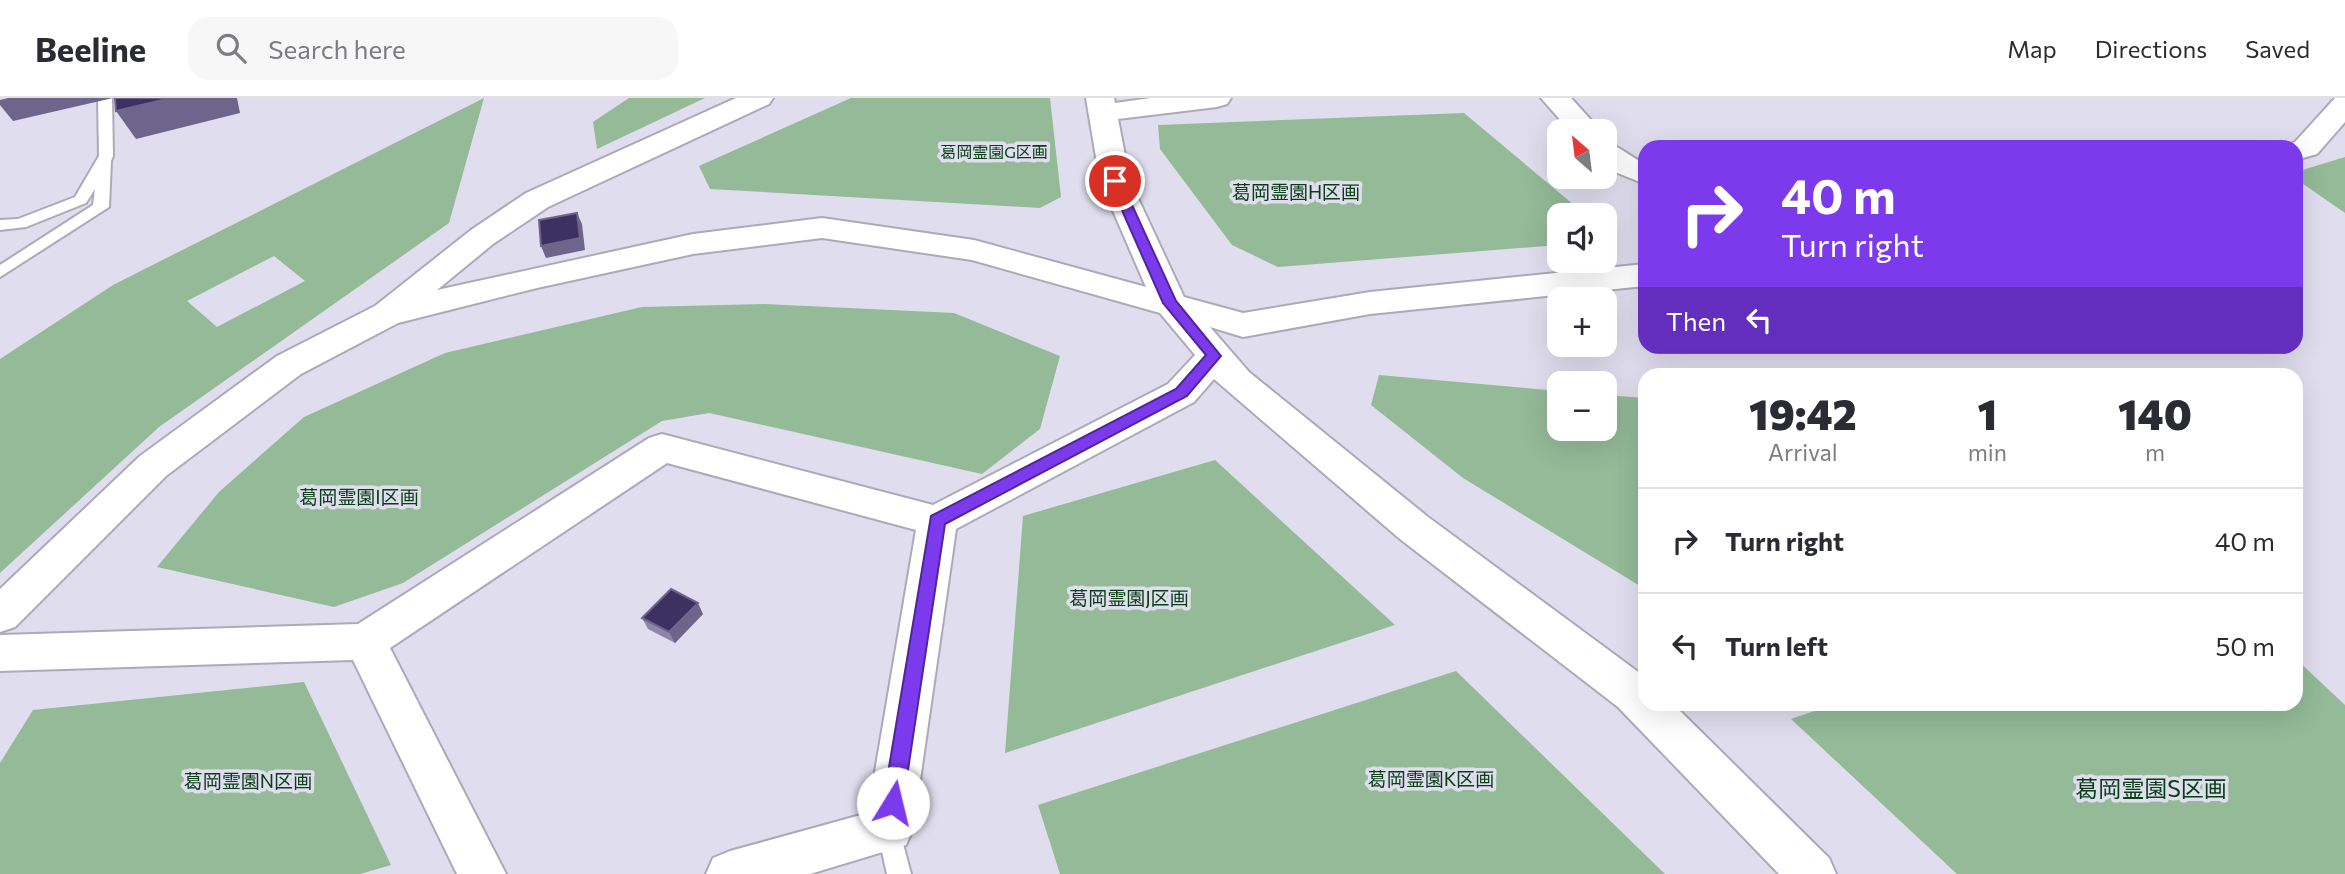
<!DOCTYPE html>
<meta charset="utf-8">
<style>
:root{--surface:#fff;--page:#f7f7f7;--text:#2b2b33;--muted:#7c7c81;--line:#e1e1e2}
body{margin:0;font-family:Commissioner,"Noto Sans JP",sans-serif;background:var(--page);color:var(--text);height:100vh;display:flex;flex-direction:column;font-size:26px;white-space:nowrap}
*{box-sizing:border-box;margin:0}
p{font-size:23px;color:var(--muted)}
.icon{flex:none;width:38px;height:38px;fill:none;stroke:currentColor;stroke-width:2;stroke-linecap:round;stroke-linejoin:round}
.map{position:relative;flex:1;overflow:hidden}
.details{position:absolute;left:1638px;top:270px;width:665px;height:343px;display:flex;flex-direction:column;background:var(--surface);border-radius:21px;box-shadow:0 7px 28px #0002}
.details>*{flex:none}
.hud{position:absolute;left:1638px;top:42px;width:665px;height:214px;border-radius:21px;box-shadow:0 7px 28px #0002;background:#7c3aed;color:#fff;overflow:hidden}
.needle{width:46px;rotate:332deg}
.fabs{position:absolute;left:1547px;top:21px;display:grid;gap:14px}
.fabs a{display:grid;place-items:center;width:70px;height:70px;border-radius:14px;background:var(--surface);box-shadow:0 7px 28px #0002;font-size:35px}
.pin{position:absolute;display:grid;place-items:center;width:60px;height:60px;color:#fff;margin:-30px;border:4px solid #fff;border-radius:50%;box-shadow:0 2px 7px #0007}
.me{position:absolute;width:77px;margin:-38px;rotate:9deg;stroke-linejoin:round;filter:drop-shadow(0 0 5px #0008)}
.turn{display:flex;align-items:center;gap:24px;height:147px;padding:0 28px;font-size:32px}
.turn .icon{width:91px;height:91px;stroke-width:2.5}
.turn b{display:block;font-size:49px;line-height:60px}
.then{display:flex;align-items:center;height:66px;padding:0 28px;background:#0003;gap:14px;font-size:26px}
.eta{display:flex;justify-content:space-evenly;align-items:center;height:119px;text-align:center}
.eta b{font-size:42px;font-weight:800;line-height:49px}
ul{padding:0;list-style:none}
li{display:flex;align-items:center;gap:21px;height:105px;padding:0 28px;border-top:2px solid var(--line)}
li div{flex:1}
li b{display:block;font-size:26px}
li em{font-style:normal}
header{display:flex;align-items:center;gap:42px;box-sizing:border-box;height:98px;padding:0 35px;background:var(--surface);border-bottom:2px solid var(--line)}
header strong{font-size:33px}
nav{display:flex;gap:38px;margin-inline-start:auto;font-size:24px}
.search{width:490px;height:63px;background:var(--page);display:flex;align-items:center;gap:18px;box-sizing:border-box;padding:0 24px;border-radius:21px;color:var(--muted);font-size:26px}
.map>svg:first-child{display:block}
.green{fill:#94ba97;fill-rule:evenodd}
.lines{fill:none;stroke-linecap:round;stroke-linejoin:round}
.lane-casing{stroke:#aca9b9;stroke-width:4}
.street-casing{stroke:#aca9b9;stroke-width:4}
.lane{fill:#fff;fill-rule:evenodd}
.street{fill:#fff;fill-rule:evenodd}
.wall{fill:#8e87a8}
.shaded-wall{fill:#6e658c}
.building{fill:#3d3162;stroke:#6e658c;stroke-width:2}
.route{fill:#7c3aed;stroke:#51269a;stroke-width:2}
.labels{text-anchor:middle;stroke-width:7;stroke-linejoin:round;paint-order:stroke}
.far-park-label{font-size:16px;fill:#074015;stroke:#e0ddee}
.park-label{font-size:19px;fill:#074015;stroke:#e0ddee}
.near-park-label{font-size:23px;fill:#074015;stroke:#e0ddee}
</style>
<header>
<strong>Beeline</strong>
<div class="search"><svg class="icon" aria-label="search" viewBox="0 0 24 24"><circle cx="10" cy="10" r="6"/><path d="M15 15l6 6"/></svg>Search here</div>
<nav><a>Map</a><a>Directions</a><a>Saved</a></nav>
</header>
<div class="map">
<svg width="2345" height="776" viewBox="0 0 2345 776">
<rect width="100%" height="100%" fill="#e0ddee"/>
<!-- green -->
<g class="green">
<path d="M484,0l-35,125 -290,204 -159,146v-214l113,-74zM274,158l31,25 -88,46 -30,-26z"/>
<path d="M629,0h76l-108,51 -4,-27z"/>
<path d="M851,0h199l11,99 -21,11 -330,-19 -11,-23z"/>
<path d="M1464,15l122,102h-27v30l-281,22 -46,-22 -72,-96 -2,-24z"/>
<path d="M2345,59v56l-49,-34v-7z"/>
<path d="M764,206l190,9 106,43 -20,73 -58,45 -273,-61 -47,8 -259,162 -69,24 -177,-40 62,-75 85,-75 141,-64 197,-46z"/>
<path d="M1379,277l180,16v38h46v-34l40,3v191l-182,-111 -92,-73z"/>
<path d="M1215,362l180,165 -390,128 18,-237z"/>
<path d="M2296,561l49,46v169h-388l-166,-155 44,-15h461z"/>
<path d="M1456,573l209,203h-605l-22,-69z"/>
<path d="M304,584l87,183 -31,9h-360v-111l33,-53z"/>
</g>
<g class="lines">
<!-- lane casing -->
<g class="lane-casing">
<g id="lane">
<path d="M98,0h14l1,58 -2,5 -2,46 -109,70v-12l93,-60 2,-16 -9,14 -60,24 -26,3v-10l18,-1 57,-22 24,-41z"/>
<path d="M889,720l8,3 14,53h-24l-10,-45 4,-8z"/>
</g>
</g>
<!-- street casing -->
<g class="street-casing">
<g id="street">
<path d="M736,0h37l-4,6 -221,103 -55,37 -56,46 256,-56 129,-16 152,22 172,47 -46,-106 -14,-83h28l1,5 36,-5h80l-4,6 -10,3 -99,12 12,62 54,116 59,16 127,-21 275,-28v22l-275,28 -127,23 -33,-10 39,45 179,145 217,160v27h28l156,154 7,16h-57l-161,-167 -218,-168 -186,-160 -20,23 -238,127 -43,300 -7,16 -96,29h-104l7,-16 17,-7 138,-38 48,-283 -249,-67 -277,185 116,226h-49l-104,-214 -353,11v-36l358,-11 291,-186 13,-4 271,71 235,-121 27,-29 -35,-42 -188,-53 -150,-22 -129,16 -156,34 -139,35 -97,51 -135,102 -151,151 -15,5v-43l140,-133 137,-100 98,-50 96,-76 55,-37z"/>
<path d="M1541,0h30l30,33h-31z"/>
<path d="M2335,0h10v24l-28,32 -21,6v-13h-12l11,-5z"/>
<path d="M1605,44c14,4 26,15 40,22v20l-40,-16z"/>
</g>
</g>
<!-- lane -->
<use href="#lane" class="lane"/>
<!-- street -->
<use href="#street" class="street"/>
</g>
<!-- wall -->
<path class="wall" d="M703,516l-28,29 -27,-14 -6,-11z"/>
<!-- shaded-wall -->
<g class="shaded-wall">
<path d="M8,0h105l-100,23 -13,-16v-5z"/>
<path d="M171,0h66l3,15 -104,26 -20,-28z"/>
<path d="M577,115l5,11 3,26 -39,8 -5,-12z"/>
<path d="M698,505l5,11 -28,29 -6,-11z"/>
</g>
<!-- building -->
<g class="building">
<path d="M115,0h56l-55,13z"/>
<path d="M577,115l3,25 -39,8 -2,-26z"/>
<path d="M671,491l27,14 -29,29 -27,-14z"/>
</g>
<!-- route -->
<path class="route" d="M1115,79l6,4 55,120 45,55 -34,40 -242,128 -42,279 -3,7 -7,2 -7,-2 -3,-7 48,-287 245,-127 30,-34 -43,-52 -54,-122z"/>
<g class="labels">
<!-- far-park labels -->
<g class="far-park-label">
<text x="994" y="60">葛岡霊園G区画</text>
</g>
<!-- park labels -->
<g class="park-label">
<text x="1296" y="101">葛岡霊園H区画</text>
<text x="359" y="406">葛岡霊園I区画</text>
<text x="1129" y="507">葛岡霊園J区画</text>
<text x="1431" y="688">葛岡霊園K区画</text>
<text x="248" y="690">葛岡霊園N区画</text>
</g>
<!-- near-park labels -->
<g class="near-park-label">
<text x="2151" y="699">葛岡霊園S区画</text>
</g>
</g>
</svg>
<div class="fabs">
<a><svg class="needle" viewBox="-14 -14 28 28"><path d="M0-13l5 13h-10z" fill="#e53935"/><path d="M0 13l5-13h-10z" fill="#7c7c81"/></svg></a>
<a><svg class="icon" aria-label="sound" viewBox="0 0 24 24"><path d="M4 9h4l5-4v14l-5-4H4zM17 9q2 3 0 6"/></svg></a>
<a>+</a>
<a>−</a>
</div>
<div class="pin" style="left:1115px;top:83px;background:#d93025"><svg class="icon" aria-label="arrive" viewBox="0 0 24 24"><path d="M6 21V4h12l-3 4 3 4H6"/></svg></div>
<svg class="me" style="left:893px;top:705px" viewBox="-20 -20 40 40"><circle r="19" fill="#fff"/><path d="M0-13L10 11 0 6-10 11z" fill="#7c3aed"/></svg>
<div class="hud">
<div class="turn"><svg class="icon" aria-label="right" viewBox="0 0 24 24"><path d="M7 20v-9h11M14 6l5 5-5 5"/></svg><div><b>40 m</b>Turn right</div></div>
<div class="then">Then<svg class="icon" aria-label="left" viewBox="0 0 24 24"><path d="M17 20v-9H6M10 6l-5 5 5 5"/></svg></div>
</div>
<section class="details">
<div class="eta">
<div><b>19:42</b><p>Arrival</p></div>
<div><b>1</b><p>min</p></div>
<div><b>140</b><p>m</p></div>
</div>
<ul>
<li><svg class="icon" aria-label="right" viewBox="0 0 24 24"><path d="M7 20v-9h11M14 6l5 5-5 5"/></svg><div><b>Turn right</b></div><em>40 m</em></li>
<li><svg class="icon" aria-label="left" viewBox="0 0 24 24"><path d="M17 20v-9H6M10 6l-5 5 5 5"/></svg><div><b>Turn left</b></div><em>50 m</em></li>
</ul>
</section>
</div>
